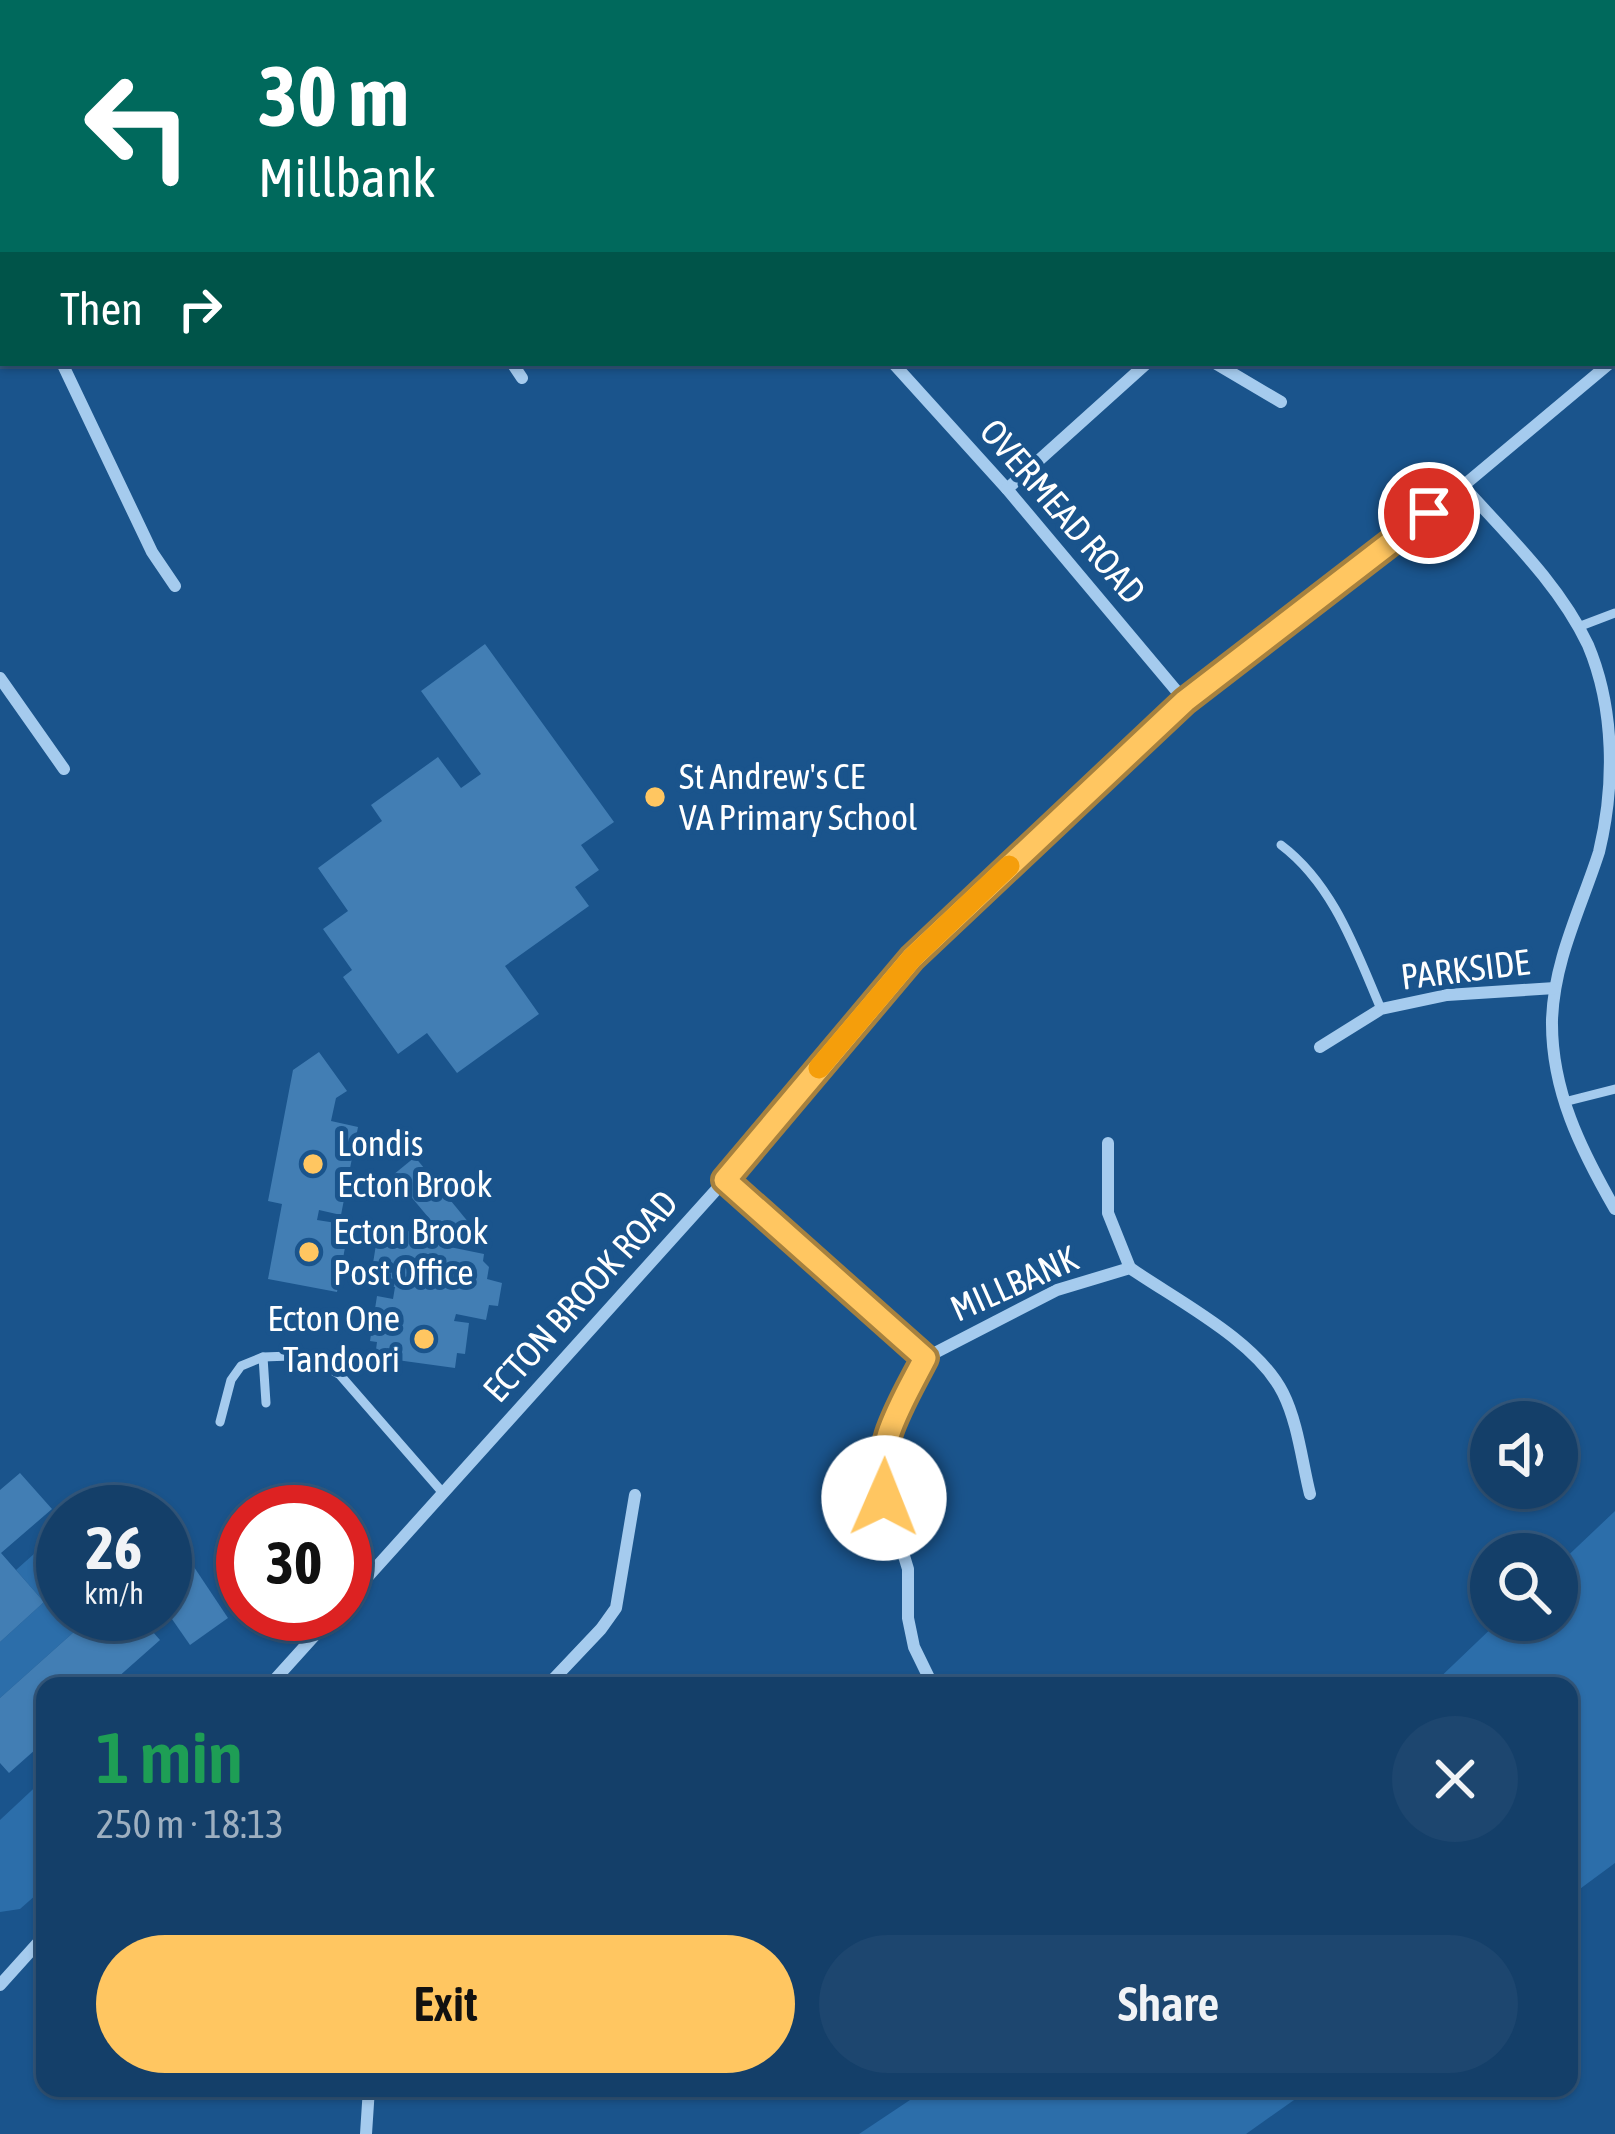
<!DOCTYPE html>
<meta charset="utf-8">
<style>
:root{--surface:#143f69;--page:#1d466f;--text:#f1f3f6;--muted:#9dafc0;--line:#33587d;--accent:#ffc661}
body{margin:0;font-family:"Asap Condensed",sans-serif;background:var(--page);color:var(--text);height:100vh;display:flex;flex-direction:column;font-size:45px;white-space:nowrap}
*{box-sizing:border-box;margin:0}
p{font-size:39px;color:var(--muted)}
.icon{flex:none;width:66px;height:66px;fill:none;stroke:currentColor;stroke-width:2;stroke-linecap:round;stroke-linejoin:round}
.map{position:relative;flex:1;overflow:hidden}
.details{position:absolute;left:36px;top:1677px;width:1542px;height:420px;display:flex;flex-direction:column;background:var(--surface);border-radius:24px;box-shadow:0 3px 9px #0004,0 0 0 3px var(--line)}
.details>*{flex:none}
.top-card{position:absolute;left:0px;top:0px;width:1617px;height:366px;box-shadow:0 3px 9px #0004,0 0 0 3px var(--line);background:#00695c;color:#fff;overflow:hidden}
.fabs{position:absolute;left:1470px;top:1401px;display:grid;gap:24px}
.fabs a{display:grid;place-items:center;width:108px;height:108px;border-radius:50%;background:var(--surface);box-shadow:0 3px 9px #0004,0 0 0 3px var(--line);font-size:60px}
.speed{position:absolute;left:36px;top:1485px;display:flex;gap:24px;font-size:60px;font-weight:700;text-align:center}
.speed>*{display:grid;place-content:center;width:156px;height:156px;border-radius:50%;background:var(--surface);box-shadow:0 3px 9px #0004,0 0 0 3px var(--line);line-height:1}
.speed small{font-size:30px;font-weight:400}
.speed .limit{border:18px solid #d22;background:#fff;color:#111}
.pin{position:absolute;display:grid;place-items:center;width:102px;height:102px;color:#fff;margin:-51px;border:6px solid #fff;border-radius:50%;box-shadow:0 3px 12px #0007}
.me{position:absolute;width:132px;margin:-66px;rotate:1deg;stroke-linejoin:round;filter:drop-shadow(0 0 9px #0008)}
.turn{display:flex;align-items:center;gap:42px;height:252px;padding:0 60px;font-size:54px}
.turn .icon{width:156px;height:156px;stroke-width:2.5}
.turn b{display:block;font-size:84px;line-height:102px}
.then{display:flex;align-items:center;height:114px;padding:0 60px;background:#0003;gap:24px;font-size:45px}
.round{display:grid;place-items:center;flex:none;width:126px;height:126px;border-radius:63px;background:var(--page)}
.overview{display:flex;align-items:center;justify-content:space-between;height:204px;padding:0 60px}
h1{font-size:72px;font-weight:600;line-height:90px;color:#1e9e55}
.cta{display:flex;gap:24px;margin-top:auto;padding:24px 60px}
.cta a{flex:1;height:138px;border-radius:72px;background:var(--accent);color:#111;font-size:48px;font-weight:600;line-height:138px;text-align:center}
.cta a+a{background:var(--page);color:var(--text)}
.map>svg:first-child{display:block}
.green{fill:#2c6eaa}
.building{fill:#427eb4}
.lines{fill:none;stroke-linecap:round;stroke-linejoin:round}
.lane{stroke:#a5cbee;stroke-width:9}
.street{stroke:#a5cbee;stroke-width:12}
.route-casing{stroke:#a6813f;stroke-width:30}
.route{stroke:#ffc661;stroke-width:21}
.slow{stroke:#f59e0b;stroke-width:21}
.poi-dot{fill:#ffc661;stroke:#1a548c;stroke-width:4.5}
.labels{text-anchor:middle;stroke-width:10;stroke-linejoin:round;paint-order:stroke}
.street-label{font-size:36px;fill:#fff;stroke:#1a548c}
.poi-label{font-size:36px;fill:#fff;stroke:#1a548c;text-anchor:start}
</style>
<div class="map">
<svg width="1615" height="2134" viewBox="0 0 1615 2134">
<rect width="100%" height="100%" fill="#1a548c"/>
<!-- green -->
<g class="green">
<path d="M1615,1511v352l-46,34v-211h-138l69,-66h57v-54z"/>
<path d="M63,1528v86h31l-94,84v-56l44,-40 -28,-32z"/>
<path d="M45,1778v109l-25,22 -20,3v-92z"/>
<path d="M928,2088h383l-65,46h-387z"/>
</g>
<!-- building -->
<g class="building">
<path d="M485,644l129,178 -33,23 18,25 -24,17 14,19 -84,60 34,48 -82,59 -30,-40 -29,21 -55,-77 9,-7 -29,-41 25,-18 -30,-43 64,-47 -11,-16 67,-48 23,31 20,-14 -60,-83z"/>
<path d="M319,1052l28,39 -11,7 -5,23 27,6 -17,88 -22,-5 -2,10 32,5 -12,67 -69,-13 14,-75 -14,-3 25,-131z"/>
<path d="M415,1157l54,66 -21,18 -55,-66z"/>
<path d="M379,1226l63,11 -2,8 44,9 -1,7 6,6 -2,12 15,4 -4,23 -9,-1 -3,15 -30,-6 -2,7 15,2 -4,31 -8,-1 -2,15 -80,-11 2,-15 -7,-1 7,-45 16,3 2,-12 -25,-5z"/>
<path d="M20,1473l32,36 -51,44 43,49 -44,40v-152z"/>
<path d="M174,1537l54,81 -38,27 -25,-36v-66z"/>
<path d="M94,1614h43l23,26 -52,46h-63v55l-36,32 -9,-10v-65z"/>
</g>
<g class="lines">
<!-- lane -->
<g class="lane">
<path d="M1578,627l37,-14"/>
<path d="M1281,845c53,40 75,106 100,164"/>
<path d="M1564,1102l51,-13"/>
<path d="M263,1357l3,46"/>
<path d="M220,1422l11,-42 10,-14 22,-9 28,-1 27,6 22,13 103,118"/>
</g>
<!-- street -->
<g class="street">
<path d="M550,0l2,3"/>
<path d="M343,3l2,-1"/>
<path d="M1614,31l1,-1"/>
<path d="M1614,133l1,3"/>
<path d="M0,315l3,-2"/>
<path d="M62,363l90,189 23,34"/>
<path d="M512,363l10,15"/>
<path d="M893,363l114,126 178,212"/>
<path d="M1215,363l66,39"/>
<path d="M1463,486c45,50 96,98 125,159 27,64 27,141 11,207 -18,56 -45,108 -47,168 -1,70 29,130 63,189"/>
<path d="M1007,489l140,-126"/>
<path d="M0,678l64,91"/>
<path d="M1320,1047l61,-38 66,-14 108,-7"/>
<path d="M1108,1143v70l22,55"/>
<path d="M725,1180l200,178"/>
<path d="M345,1602l380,-422 187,-222 273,-257 278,-215 147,-123"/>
<path d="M269,1686l65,-72"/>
<path d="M547,1686l54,-57 15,-21 19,-113"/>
<path d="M933,1686l-19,-39 -6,-29v-49l-29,-95 7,-36 39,-80 132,-68 73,-22c48,33 127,73 153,125 15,30 19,69 27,101"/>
<path d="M0,1985l45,-50"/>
<path d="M366,2134l3,-46"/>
</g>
</g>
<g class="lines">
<!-- route casing -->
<g class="route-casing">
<path id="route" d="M884,1498c-11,-52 18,-95 41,-140l-200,-178 187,-222 273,-257 244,-188"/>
</g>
<!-- route -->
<use href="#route" class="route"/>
<!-- slow -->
<path class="slow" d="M819,1068l93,-110 97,-92"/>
</g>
<!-- markers -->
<g class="poi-dot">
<circle cx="655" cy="797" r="12"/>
<circle cx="313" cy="1164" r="12"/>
<circle cx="309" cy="1252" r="12"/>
<circle cx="424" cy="1339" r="12"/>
</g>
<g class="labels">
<!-- street labels -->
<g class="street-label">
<text transform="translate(1063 511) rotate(49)" y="13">OVERMEAD ROAD</text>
<text transform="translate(1465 969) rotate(-7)" y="13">PARKSIDE</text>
<text transform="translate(1014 1283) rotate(-24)" y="13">MILLBANK</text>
<text transform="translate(580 1296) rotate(-48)" y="13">ECTON BROOK ROAD</text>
</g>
<!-- poi labels -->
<g class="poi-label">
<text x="679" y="789">St Andrew's CE<tspan x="679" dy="41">VA Primary School</tspan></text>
<text x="337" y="1156">Londis<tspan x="337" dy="41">Ecton Brook</tspan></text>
<text x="333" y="1244">Ecton Brook<tspan x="333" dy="41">Post Office</tspan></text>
<text x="400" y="1331" text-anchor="end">Ecton One<tspan x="400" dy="41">Tandoori</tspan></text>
</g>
</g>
</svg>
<div class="fabs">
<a><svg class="icon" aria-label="sound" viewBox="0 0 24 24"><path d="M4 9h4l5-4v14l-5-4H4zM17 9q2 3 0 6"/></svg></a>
<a><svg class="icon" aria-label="search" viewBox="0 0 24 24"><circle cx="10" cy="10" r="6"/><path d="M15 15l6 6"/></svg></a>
</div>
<div class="speed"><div>26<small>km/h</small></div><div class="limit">30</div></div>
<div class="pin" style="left:1429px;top:513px;background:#d93025"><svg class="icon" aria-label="arrive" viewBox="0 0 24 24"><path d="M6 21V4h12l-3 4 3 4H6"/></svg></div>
<svg class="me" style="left:884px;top:1498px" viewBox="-20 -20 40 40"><circle r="19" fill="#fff"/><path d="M0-13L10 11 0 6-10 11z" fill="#ffc661"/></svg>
<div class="top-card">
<div class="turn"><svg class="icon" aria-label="left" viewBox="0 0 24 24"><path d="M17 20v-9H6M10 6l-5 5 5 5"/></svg><div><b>30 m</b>Millbank</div></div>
<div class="then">Then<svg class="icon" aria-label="right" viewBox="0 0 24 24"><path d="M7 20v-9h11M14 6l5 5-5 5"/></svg></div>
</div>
<section class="details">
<div class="overview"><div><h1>1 min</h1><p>250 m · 18:13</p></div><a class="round"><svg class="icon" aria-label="close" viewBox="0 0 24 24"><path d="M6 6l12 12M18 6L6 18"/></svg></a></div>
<div class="cta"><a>Exit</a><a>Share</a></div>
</section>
</div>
